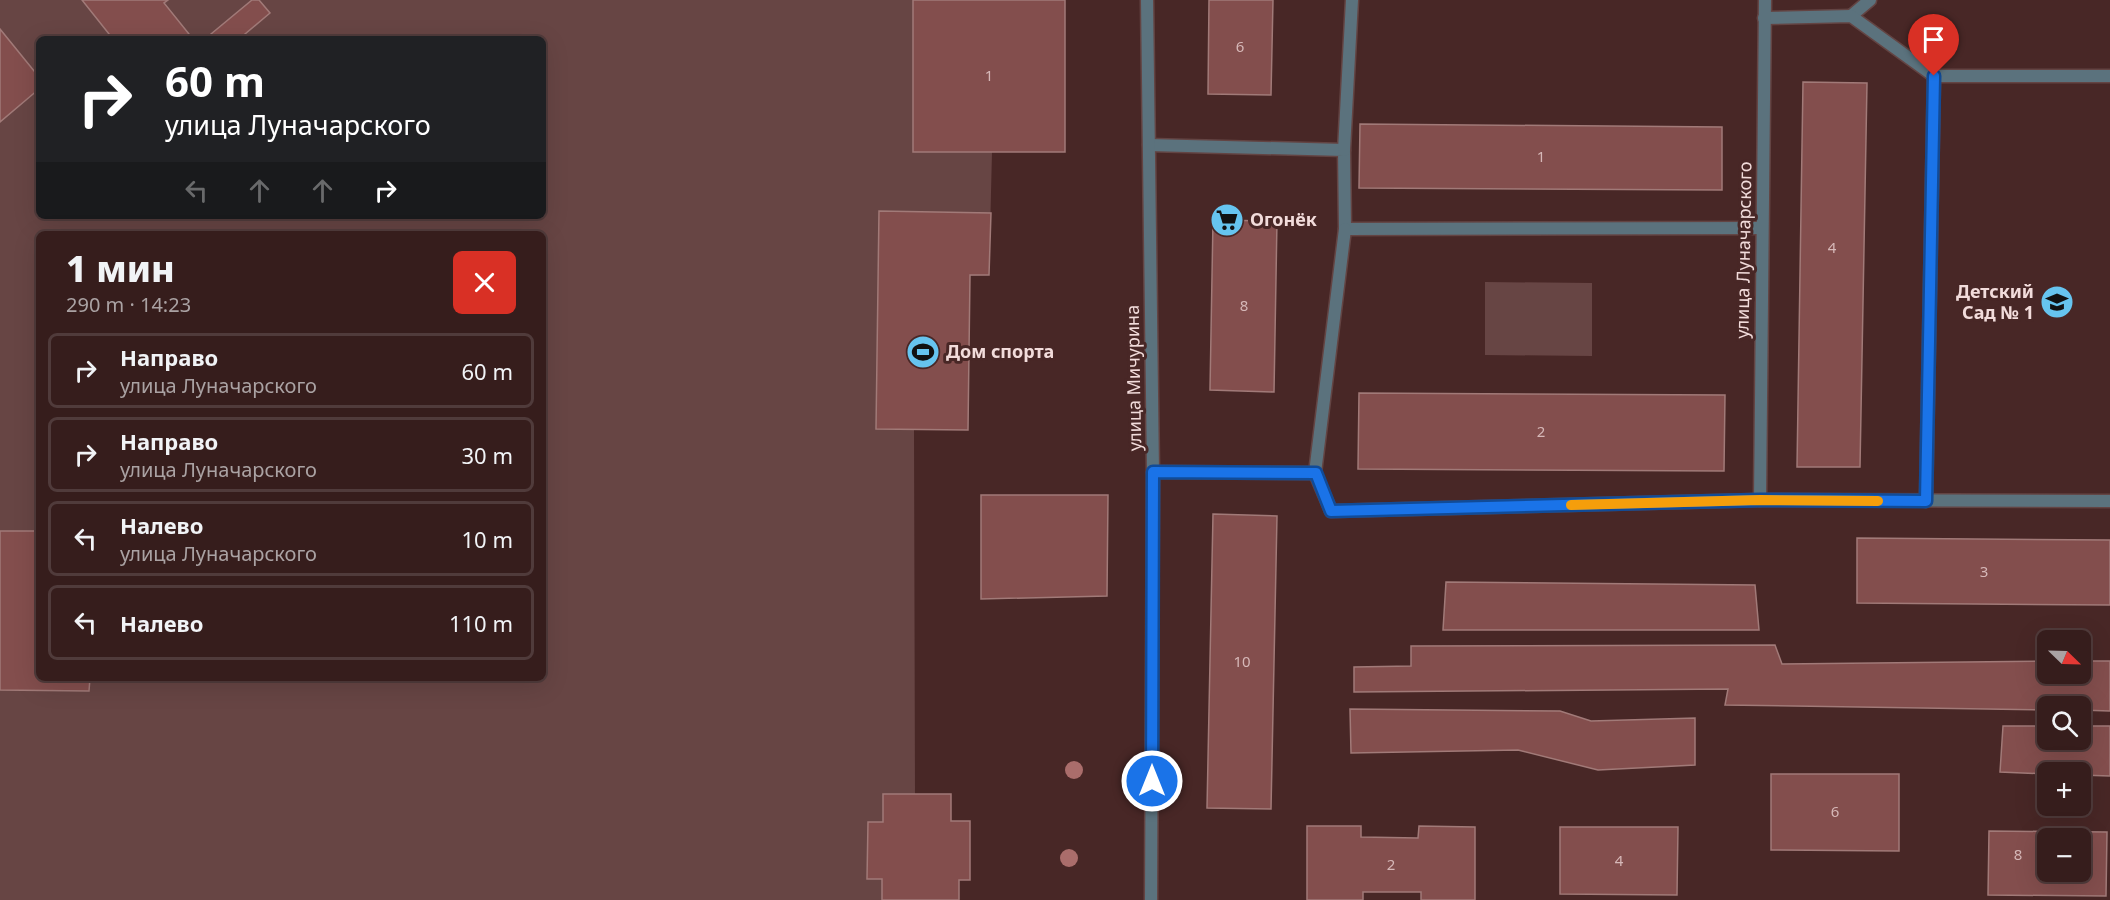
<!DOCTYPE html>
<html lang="ru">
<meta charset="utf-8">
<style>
:root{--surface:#361d1c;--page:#3d2625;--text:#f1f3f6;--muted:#aaa2a3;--line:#503b3b}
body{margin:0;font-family:"Noto Sans",sans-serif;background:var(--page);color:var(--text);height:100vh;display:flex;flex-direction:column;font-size:22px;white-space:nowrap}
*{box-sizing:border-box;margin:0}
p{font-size:20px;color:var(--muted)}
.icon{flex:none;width:33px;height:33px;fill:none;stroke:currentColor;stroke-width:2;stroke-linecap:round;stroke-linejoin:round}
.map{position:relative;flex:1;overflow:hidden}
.sheet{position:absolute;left:36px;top:231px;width:510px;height:450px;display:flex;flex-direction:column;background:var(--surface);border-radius:9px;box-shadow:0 6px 24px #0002,0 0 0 2px var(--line)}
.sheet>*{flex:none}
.banner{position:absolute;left:36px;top:36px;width:510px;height:183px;border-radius:9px;box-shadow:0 6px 24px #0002,0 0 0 2px var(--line);background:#202124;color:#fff;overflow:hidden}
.needle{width:39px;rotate:113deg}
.buttons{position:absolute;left:2037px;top:630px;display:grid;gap:12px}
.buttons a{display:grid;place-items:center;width:54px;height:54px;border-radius:9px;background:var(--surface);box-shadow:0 6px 24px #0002,0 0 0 2px var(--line);font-size:30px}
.pin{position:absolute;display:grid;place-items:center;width:51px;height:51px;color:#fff;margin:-62px -26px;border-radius:50% 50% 50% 0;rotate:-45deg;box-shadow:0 0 6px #0007}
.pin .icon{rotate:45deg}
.me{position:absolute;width:66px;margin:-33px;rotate:0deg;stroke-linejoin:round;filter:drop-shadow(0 0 4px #0008)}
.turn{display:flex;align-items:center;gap:21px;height:126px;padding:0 30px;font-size:27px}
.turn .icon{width:78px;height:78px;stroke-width:2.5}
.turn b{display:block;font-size:42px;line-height:51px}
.lanes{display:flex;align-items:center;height:57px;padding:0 30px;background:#0003;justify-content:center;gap:30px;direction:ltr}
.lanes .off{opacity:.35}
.round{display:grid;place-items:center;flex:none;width:63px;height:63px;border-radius:9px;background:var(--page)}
.overview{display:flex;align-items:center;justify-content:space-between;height:102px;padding:0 30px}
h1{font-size:36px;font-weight:800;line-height:45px}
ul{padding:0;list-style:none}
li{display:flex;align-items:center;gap:18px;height:75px;margin:0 12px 9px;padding:0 18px;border:3px solid var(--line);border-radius:9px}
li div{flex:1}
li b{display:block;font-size:22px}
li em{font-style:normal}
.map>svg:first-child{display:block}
.green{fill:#674544;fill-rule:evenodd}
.building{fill:#834e4d;stroke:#a17a78;stroke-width:1.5;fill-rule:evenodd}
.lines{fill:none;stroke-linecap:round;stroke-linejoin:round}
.service-casing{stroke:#634443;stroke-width:15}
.minor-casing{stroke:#634443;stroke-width:15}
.service{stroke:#5b727d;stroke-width:12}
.minor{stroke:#5b727d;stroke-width:12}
.tree{fill:#aa6d6b}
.route-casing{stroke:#114b97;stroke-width:15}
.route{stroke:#1a73e8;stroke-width:10}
.slow{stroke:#f59e0b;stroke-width:10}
.labels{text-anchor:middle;stroke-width:6;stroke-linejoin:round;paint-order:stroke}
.number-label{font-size:15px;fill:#d6b8b8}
.poi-label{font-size:18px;font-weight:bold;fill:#f2dcdb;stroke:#482726;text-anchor:start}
.street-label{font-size:18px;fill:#f2dcdb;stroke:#482726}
</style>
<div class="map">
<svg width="2110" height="900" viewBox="0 0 2110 900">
<rect width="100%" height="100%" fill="#482726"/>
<!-- green -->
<g class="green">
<path d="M0,0h1065v152h-73l-3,123 -19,1 -2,154 -54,-1 1,365h-32v28h-15l-1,57h15v21h-882zM39,39h504v177h-504zM39,234h504v444h-504z"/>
<path d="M1485,282l107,1v73l-107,-1z"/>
</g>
<!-- building -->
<g class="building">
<path d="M82,0h86l-4,3 29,36h-80z"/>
<path d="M252,0h7l11,13 -31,26h-34z"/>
<rect x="913" y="0" width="152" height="152"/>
<path d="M1209,0h64l-2,95 -63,-1z"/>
<path d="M0,29l39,48v12l-39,33z"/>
<path d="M1803,82l64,1 -7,384h-63z"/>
<path d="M1360,124l362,3v63l-363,-2z"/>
<path d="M879,211l112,2 -2,62h-19l-2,155 -92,-1z"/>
<path d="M1213,220l64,1 -3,171 -64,-2z"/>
<path d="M1359,393l366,2 -1,76 -366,-2z"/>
<path d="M981,495h127l-1,101 -126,3z"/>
<path d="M1213,514l64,2 -6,293 -64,-1z"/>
<path d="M0,531h39v147h51l-1,13 -89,-1z"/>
<path d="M1857,538l253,2v65l-253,-2z"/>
<path d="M1446,582l309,3 4,45h-316z"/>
<path d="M1775,645l7,19 266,-3v13h32v-13h30v50l-30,-1v-4h-32v4l-323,-5 3,-16 -374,3v-25l57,-1v-20z"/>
<path d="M1350,709l210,2 31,10 104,-3v47l-97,5 -80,-20 -167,3z"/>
<path d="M2003,726h45v14h32v-14h30v50l-30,-1v-3h-32v2l-48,-2z"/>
<path d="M1771,774h128v77l-128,-1z"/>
<path d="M883,794h68v27h19v59h-11v20h-77v-21h-15l1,-57h15z"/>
<path d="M1307,826h54v11l57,1 1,-12 56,1v73h-54v-8h-58v8h-56z"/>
<path d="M1560,827h118l-1,68 -117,-1z"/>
<path d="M1989,831l118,1 -1,64 -118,-1zM2048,838h32v34h-32z"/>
</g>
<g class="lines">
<!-- service casing -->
<g class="service-casing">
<path id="service" d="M1149,145l195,5 1,79 417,-1"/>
</g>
<!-- minor casing -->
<g class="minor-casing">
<g id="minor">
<path d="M1147,0l6,472 -2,428"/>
<path d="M1851,16l19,-16"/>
<path d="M1764,18l87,-2 83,60"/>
<path d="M1344,150l8,-150"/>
<path d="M1153,472l162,1 16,38 429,-11 350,1"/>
<path d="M1315,473l30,-244"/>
<path d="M1760,500l5,-500"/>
<path d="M1926,501l8,-425h176"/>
</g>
</g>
<!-- service -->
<use href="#service" class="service"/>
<!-- minor -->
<use href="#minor" class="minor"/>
</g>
<!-- trees -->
<g class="tree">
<circle cx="1074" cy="770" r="9"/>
<circle cx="1069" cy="858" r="9"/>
</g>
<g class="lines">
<!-- route casing -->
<g class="route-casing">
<path id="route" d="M1152,781l1,-309 163,1 15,38 429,-11 166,1 8,-425"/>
</g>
<!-- route -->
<use href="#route" class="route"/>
<!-- slow -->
<path class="slow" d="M1571,505l189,-5 118,1"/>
</g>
<!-- icons -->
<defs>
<g id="supermarket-disc" transform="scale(1.725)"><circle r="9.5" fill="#66c4ef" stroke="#482726"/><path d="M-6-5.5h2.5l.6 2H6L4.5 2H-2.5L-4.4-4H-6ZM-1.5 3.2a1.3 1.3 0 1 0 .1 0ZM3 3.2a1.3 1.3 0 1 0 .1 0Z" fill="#111"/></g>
<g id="school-disc" transform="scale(1.725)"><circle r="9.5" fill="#66c4ef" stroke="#482726"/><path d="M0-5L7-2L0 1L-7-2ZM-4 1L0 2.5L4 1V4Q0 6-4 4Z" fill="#111"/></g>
<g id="stadium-disc" transform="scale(1.725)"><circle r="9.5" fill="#66c4ef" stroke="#482726"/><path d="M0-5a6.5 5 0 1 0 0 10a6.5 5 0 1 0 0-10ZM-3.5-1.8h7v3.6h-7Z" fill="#111"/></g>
</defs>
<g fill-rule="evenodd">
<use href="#supermarket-disc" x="1227" y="220"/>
<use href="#school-disc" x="2057" y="302"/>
<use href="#stadium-disc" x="923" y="352"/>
</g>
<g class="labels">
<!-- number labels -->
<g class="number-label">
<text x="1240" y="52">6</text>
<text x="989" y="81">1</text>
<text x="1541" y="162">1</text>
<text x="1832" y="253">4</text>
<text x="1244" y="311">8</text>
<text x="1541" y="437">2</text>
<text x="1984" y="577">3</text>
<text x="1242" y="667">10</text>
<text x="1835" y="817">6</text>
<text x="2018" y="860">8</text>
<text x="1619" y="866">4</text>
<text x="1391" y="870">2</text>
</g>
<!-- poi labels -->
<g class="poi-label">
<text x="1250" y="226">Огонёк</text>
<text x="2034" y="298" text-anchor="end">Детский<tspan x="2034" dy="21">Сад № 1</tspan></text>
<text x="946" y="358">Дом спорта</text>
</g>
<!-- street labels -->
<g class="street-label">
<text transform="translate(1744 250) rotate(-89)" y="6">улица Луначарского</text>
<text transform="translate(1134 378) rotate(-91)" y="6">улица Мичурина</text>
</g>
</g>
</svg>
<div class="buttons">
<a><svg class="needle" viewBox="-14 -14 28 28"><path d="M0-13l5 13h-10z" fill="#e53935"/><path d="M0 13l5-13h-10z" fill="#aaa2a3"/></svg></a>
<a><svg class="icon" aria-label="search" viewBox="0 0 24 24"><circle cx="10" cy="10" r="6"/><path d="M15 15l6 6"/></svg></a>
<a>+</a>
<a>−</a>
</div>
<div class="pin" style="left:1934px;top:76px;background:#d93025"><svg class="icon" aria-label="arrive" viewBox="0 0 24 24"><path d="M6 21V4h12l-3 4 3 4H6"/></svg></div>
<svg class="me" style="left:1152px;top:781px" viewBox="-20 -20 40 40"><circle r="17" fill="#1a73e8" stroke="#fff" stroke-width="3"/><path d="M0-11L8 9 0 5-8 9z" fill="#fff"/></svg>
<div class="banner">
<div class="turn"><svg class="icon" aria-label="right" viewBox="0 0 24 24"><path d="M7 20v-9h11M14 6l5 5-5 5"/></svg><div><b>60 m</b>улица Луначарского</div></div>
<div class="lanes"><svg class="icon off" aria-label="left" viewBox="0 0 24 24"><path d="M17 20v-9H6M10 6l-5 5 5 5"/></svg><svg class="icon off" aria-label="ahead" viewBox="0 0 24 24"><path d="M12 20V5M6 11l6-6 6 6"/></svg><svg class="icon off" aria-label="ahead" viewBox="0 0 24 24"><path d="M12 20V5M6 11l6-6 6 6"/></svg><svg class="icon" aria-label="right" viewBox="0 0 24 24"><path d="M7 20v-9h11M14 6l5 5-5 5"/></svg></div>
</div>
<section class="sheet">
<div class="overview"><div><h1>1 мин</h1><p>290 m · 14:23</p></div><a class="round" style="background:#d93025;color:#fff"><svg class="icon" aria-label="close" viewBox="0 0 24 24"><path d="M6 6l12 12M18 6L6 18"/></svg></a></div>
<ul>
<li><svg class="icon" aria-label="right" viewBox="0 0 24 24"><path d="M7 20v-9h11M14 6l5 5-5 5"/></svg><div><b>Направо</b><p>улица Луначарского</p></div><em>60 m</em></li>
<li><svg class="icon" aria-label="right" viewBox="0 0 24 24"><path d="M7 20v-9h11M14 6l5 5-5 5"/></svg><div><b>Направо</b><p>улица Луначарского</p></div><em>30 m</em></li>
<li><svg class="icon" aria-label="left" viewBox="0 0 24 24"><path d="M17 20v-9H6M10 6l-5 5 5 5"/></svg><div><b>Налево</b><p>улица Луначарского</p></div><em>10 m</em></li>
<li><svg class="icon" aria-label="left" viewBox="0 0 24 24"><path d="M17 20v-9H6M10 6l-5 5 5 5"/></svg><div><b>Налево</b></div><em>110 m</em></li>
</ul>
</section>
</div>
